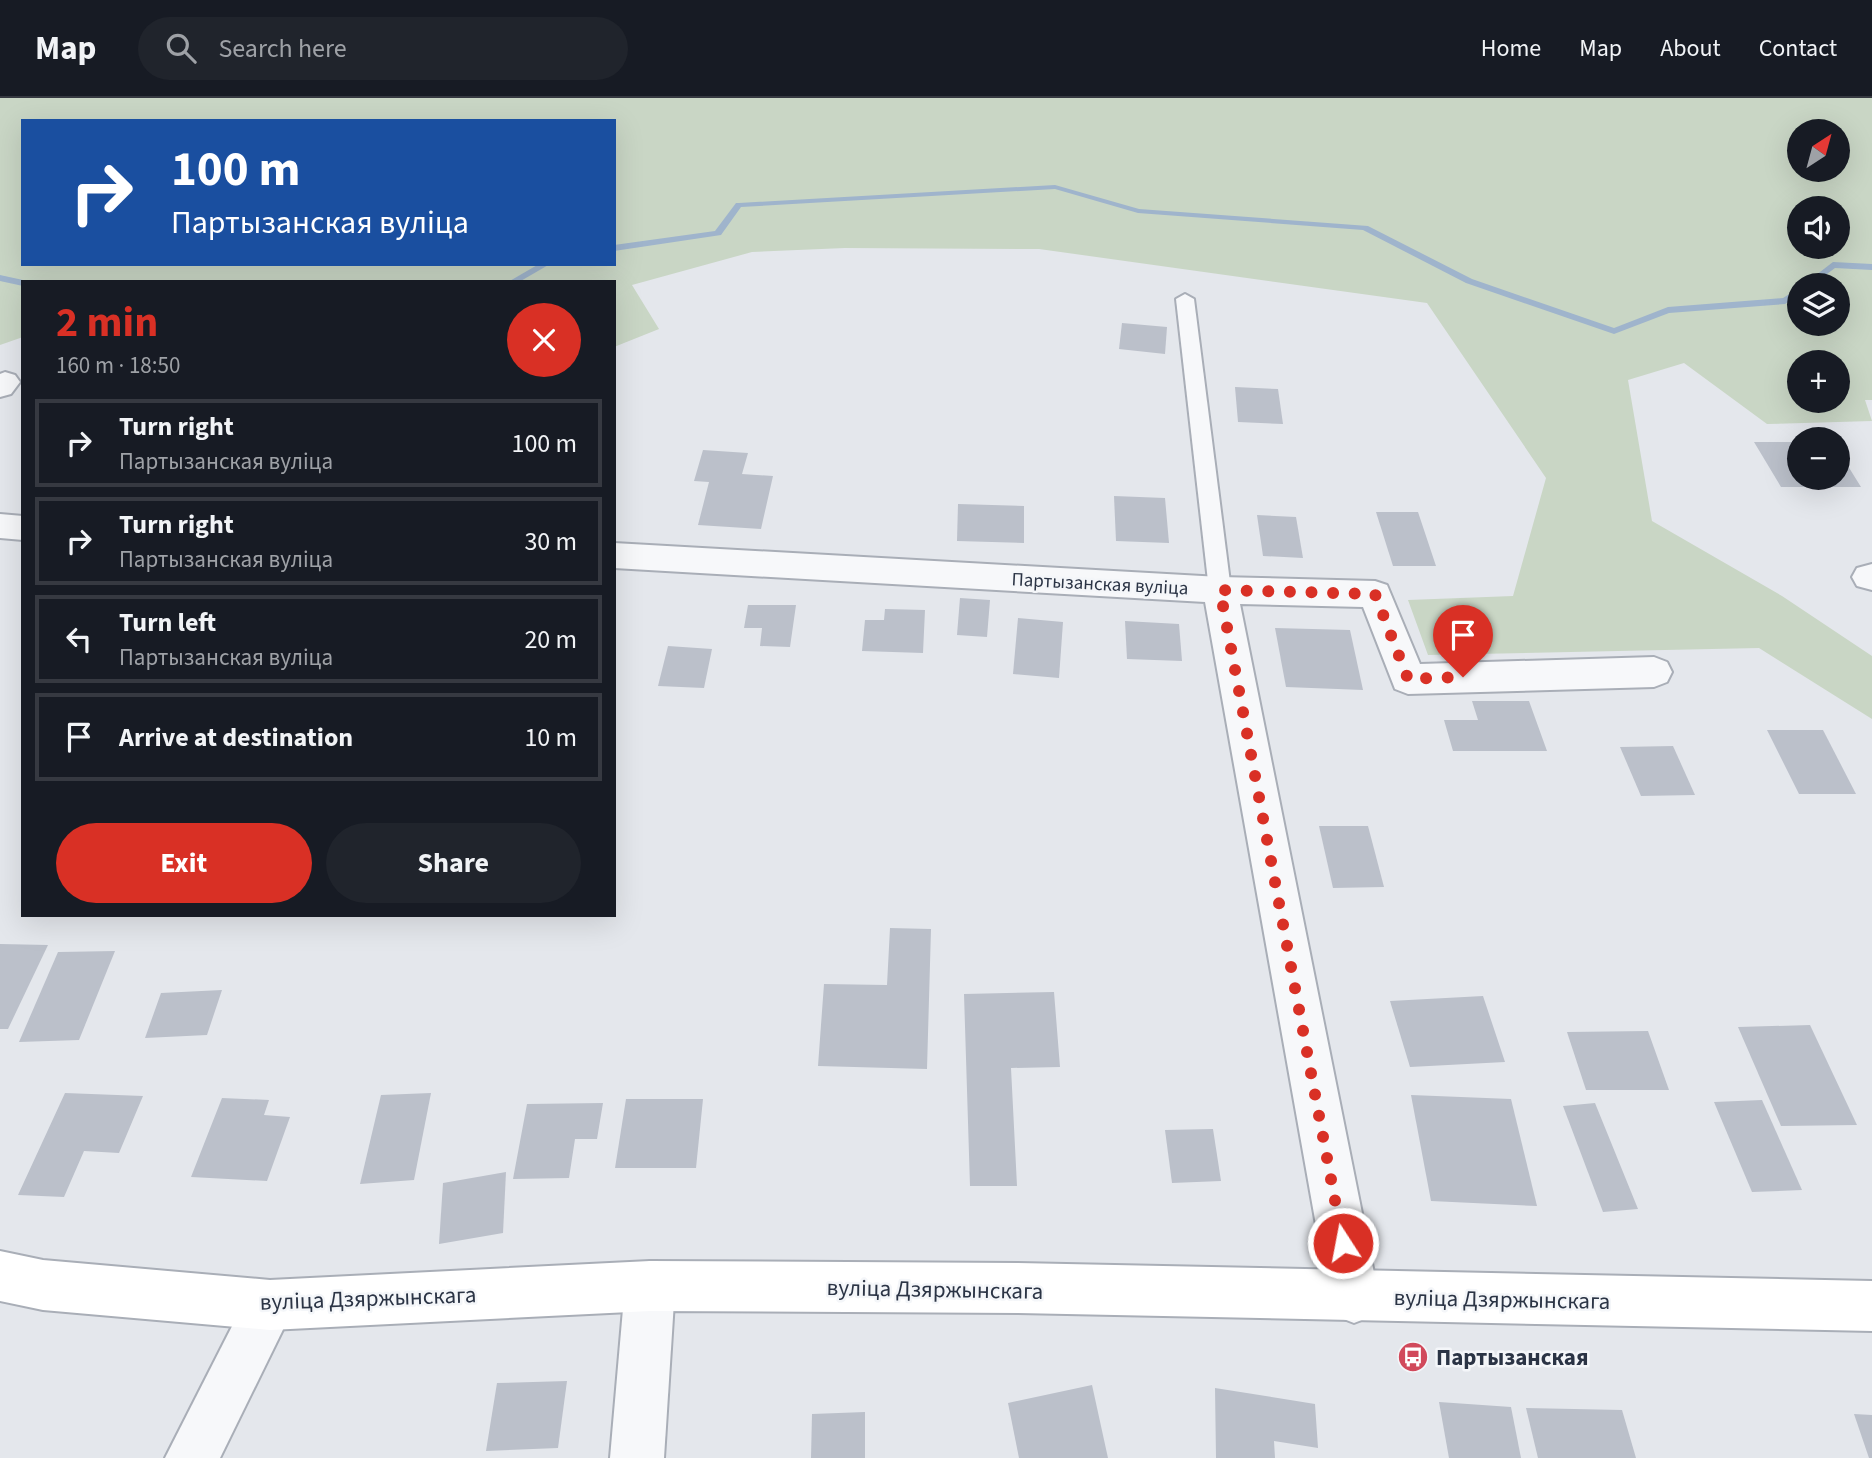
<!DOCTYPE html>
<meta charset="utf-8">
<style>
:root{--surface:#171b24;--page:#20242c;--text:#f1f3f6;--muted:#9ea1a6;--line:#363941;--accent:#d93025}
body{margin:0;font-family:"Source Sans 3",sans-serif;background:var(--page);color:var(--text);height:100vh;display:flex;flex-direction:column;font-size:26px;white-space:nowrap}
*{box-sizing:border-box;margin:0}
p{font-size:23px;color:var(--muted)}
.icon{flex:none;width:38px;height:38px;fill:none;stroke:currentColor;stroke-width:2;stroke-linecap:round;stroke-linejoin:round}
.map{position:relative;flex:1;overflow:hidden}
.side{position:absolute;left:21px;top:182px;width:595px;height:637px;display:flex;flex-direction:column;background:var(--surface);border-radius:0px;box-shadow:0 7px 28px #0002}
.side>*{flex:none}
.top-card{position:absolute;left:21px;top:21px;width:595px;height:147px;border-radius:0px;box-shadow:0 7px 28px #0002;background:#1a4fa0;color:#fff;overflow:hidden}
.needle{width:46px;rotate:36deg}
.controls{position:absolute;left:1787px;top:21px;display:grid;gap:14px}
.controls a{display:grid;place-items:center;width:63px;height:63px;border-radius:50%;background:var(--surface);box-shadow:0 7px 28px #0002;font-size:35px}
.pin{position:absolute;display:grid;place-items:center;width:60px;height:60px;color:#fff;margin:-72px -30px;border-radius:50% 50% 50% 0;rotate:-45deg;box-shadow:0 0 7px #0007}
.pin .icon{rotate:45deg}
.me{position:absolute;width:77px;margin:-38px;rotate:349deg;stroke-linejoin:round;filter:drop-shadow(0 0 5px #0008)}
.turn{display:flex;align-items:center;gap:24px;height:147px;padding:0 35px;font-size:32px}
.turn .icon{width:91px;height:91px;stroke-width:2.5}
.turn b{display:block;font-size:49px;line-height:60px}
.round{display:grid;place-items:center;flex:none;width:74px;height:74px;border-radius:37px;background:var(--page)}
.headline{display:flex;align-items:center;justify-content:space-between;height:119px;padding:0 35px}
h1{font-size:42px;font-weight:700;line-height:52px;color:var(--accent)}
.action{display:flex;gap:14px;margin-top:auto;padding:14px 35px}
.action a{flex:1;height:80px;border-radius:42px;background:var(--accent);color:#fff;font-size:28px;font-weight:700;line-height:80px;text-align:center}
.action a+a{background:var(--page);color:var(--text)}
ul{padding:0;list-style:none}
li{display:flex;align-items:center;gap:21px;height:88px;margin:0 14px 10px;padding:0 21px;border:4px solid var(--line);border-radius:0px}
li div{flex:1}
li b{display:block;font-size:26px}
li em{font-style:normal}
header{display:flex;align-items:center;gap:42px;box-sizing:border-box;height:98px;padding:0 35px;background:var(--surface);border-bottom:2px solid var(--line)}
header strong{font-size:33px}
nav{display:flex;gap:38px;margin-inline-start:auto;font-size:24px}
.search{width:490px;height:63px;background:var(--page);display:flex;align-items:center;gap:18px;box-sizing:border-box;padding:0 24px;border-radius:38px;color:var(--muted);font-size:26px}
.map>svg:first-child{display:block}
.green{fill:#c9d6c5;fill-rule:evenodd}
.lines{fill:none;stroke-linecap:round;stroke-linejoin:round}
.stream{fill:#9fb4cc;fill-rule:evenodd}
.building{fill:#bbc0ca}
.lane-casing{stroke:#a9aeb7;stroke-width:4}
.street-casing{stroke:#a9aeb7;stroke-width:4}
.secondary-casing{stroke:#a9aeb7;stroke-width:4}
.path{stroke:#c2c5cb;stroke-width:5;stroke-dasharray:6 6;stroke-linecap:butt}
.lane{fill:#f7f8fa;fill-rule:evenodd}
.street{fill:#f7f8fa;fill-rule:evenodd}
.secondary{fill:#fff;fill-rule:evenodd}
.route{stroke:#d93025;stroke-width:12;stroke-dasharray:0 21.6}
.labels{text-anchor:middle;stroke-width:5;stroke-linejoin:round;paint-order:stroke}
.street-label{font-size:19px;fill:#2b3445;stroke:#f4f6f9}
.near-street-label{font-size:23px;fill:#2b3445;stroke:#f4f6f9}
.near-poi-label{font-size:23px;font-weight:bold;fill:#2b3445;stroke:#f4f6f9;text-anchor:start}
</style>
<header>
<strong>Map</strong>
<div class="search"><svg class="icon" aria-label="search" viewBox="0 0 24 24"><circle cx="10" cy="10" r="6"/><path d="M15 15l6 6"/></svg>Search here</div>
<nav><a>Home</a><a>Map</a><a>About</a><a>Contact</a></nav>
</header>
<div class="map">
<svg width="1872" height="1360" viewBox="0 0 1872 1360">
<rect width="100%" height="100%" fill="#e4e7ec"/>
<!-- green -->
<path class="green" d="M0,0h1872v302h-7l7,21 -105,3 -83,-61 -56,17 24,141 130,75 90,60v63l-113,-71 -331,7 -20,-55 105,-4 33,-118 -119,-175 -388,-54 -194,-1 -93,4 -120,33 27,44 -45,18v-65h-591v55l-23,8zM23,23h591v143h-591zM1838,33v39h-39v-39zM1838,110v39h-39v-39zM1799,187h39v39h-39zM1838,264v39h-39v-39z"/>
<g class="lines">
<!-- stream -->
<g class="stream">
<path d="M1055,87l84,24 229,17 104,53 142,49 54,-21 115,-9 16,-10v7l-14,9 -116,9 -55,21 -148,-51 -103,-53 -225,-17 -83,-24 -314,18 -20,28 -107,16v-6l101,-14 21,-28h3z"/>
<path d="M1833,164l39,2v6l-37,-2 -23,17h-9z"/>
<path d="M539,166h11l-31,18h-11z"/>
<path d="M0,177l23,5 4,2h-4v4l-23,-5z"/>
</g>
</g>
<!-- building -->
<g class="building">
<path d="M1122,225l45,4 -2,27 -46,-5z"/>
<path d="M1235,289l43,2 5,35 -45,-2z"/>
<path d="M1754,344h45v36h39v-28l23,37h-80z"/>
<path d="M703,352l45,3 -6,21 31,2 -12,53 -63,-4 11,-43 -15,-1z"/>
<path d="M1114,398l51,2 4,45 -53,-2z"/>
<path d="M958,406l66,2v37l-67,-2z"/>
<path d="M1376,414h42l18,54h-43z"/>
<path d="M1257,417l39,2 7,41 -40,-2z"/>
<path d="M960,500l30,2 -3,37 -30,-2z"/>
<path d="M748,507h48l-6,42 -30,-1 2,-18h-18z"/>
<path d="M885,511l40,1 -2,43 -61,-2 3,-31h19z"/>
<path d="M1018,520l45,4 -4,56 -46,-4z"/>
<path d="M1125,523l54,3 3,37 -55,-2z"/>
<path d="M1275,530l75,2 13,60 -77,-3z"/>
<path d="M668,548l44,3 -8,39 -46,-2z"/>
<path d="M1472,603h57l18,50h-94l-9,-31h34z"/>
<path d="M1767,632h56l33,64h-57z"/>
<path d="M1673,648l22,49 -54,1 -21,-49z"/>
<path d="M1319,728h49l16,61 -51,1z"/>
<path d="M890,830l41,1 -4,140 -109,-3 6,-82 63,1z"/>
<path d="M0,846l48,1 -40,84h-8z"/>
<path d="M115,853l-36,89 -60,2 39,-90z"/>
<path d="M222,892l-15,45 -62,3 16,-45z"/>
<path d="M1054,894l6,75 -49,1 6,118h-47l-6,-192z"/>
<path d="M1483,898l22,66 -95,5 -20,-66z"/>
<path d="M1810,927l47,100 -76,1 -43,-99z"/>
<path d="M1648,933l21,59h-83l-19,-58z"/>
<path d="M65,995l78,3 -24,57 -35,-2 -20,46 -46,-2z"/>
<path d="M431,995l-17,87 -54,4 21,-89z"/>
<path d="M1411,997l100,4 26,107 -106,-5z"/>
<path d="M222,1000l47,2 -5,15 26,2 -23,64 -76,-4z"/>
<path d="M626,1001h77l-7,69h-81z"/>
<path d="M1762,1002l40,90 -50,2 -38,-90z"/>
<path d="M603,1005l-6,36h-22l-6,39 -56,1 14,-75z"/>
<path d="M1595,1005l43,106 -35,3 -40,-106z"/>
<path d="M1213,1031l8,52 -49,2 -7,-53z"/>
<path d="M506,1074l-3,61 -64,11 4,-61z"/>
<path d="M567,1283l-9,67 -72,3 11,-68z"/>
<path d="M1092,1287l16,73h-89l-11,-55z"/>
<path d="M1215,1290l100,16 3,44 -44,-7 1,17h-59z"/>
<path d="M1439,1304l72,5 10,51h-72z"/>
<path d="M1526,1310l96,2 14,48h-98z"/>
<path d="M865,1314v46h-54l1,-44z"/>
<path d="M1854,1316l18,1v43h-3z"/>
</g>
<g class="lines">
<!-- lane casing -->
<g class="lane-casing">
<path id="lane" d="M1185,196l9,5 37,291 -3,6h-16l-3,-6 -33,-291z"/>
</g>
<!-- street casing -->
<g class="street-casing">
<g id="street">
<path d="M5,274l10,3 5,7 -9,12 -11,3v-23z"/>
<path d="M0,416l23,2v24l-23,-2z"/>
<path d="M614,445l606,34 155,4 12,4 33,79 234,-7 13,5 5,10 -5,10 -13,5 -246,7 -13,-5 -32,-82 -123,-3 139,694 -7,18 -18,7 -18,-7 -7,-18 -124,-696 -591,-34z"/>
<path d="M1872,466v26l-15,-4 -5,-9 5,-9z"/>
<path d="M650,1163l18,7 7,18 -11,172h-54l15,-172 7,-18z"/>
<path d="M270,1182l18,7 7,18 -75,153h-55l87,-171z"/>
</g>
</g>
<!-- secondary casing -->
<g class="secondary-casing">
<path id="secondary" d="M0,1153l43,9 227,20 380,-19 368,2 854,18v50l-854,-18 -368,-2 -380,19 -227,-20 -43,-9z"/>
</g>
<!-- path -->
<path class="path" d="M1410,1246l3,13"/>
<!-- lane -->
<use href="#lane" class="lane"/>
<!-- street -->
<use href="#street" class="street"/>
<!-- secondary -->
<use href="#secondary" class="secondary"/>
</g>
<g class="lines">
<!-- route -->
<path class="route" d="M1343,1145l-123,-653 155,4 33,85 55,-2"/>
</g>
<!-- icons -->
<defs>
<g id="bus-disc" transform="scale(1.575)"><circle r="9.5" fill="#d1495b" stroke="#f4f6f9"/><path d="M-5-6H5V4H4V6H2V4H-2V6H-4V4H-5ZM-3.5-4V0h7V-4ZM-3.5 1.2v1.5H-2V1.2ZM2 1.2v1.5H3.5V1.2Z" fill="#fff"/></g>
</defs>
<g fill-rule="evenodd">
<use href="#bus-disc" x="1413" y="1259"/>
</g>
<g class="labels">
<!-- street labels -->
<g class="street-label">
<text transform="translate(1100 485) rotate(3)" y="7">Партызанская вуліца</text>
</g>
<!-- near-street labels -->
<g class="near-street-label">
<text transform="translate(935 1191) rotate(1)" y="8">вуліца Дзяржынскага</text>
<text transform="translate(368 1200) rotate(-2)" y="8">вуліца Дзяржынскага</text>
<text transform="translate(1502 1201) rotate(1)" y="8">вуліца Дзяржынскага</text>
</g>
<!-- near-poi labels -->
<g class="near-poi-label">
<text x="1436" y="1267">Партызанская</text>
</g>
</g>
</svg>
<div class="controls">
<a><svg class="needle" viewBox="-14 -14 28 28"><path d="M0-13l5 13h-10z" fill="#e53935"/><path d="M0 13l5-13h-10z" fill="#9ea1a6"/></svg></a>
<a><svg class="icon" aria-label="sound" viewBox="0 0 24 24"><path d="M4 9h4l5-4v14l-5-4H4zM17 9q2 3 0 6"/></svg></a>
<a><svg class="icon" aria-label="layers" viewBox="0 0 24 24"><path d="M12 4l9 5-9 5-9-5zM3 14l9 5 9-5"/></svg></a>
<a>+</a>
<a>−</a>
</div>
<div class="pin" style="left:1463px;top:579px;background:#d93025"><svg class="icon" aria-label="arrive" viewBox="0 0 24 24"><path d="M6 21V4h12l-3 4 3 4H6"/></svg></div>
<svg class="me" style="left:1343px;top:1145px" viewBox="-20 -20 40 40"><circle r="17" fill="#d93025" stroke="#fff" stroke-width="3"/><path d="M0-11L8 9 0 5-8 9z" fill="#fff"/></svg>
<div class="top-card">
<div class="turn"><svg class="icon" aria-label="right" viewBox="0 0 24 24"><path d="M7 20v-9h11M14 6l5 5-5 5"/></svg><div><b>100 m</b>Партызанская вуліца</div></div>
</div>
<section class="side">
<div class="headline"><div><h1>2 min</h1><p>160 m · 18:50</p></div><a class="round" style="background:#d93025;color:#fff"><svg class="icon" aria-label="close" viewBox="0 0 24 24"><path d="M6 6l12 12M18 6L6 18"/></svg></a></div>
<ul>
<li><svg class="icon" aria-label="right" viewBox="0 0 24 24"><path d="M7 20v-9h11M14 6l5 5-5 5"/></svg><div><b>Turn right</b><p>Партызанская вуліца</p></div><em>100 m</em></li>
<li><svg class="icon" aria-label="right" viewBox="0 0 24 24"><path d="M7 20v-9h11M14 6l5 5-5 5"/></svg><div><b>Turn right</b><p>Партызанская вуліца</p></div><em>30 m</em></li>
<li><svg class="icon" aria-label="left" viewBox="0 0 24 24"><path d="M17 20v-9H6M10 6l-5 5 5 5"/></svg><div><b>Turn left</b><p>Партызанская вуліца</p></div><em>20 m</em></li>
<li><svg class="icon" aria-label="arrive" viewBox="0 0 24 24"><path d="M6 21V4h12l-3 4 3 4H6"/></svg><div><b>Arrive at destination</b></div><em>10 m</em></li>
</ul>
<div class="action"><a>Exit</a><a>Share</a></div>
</section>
</div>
